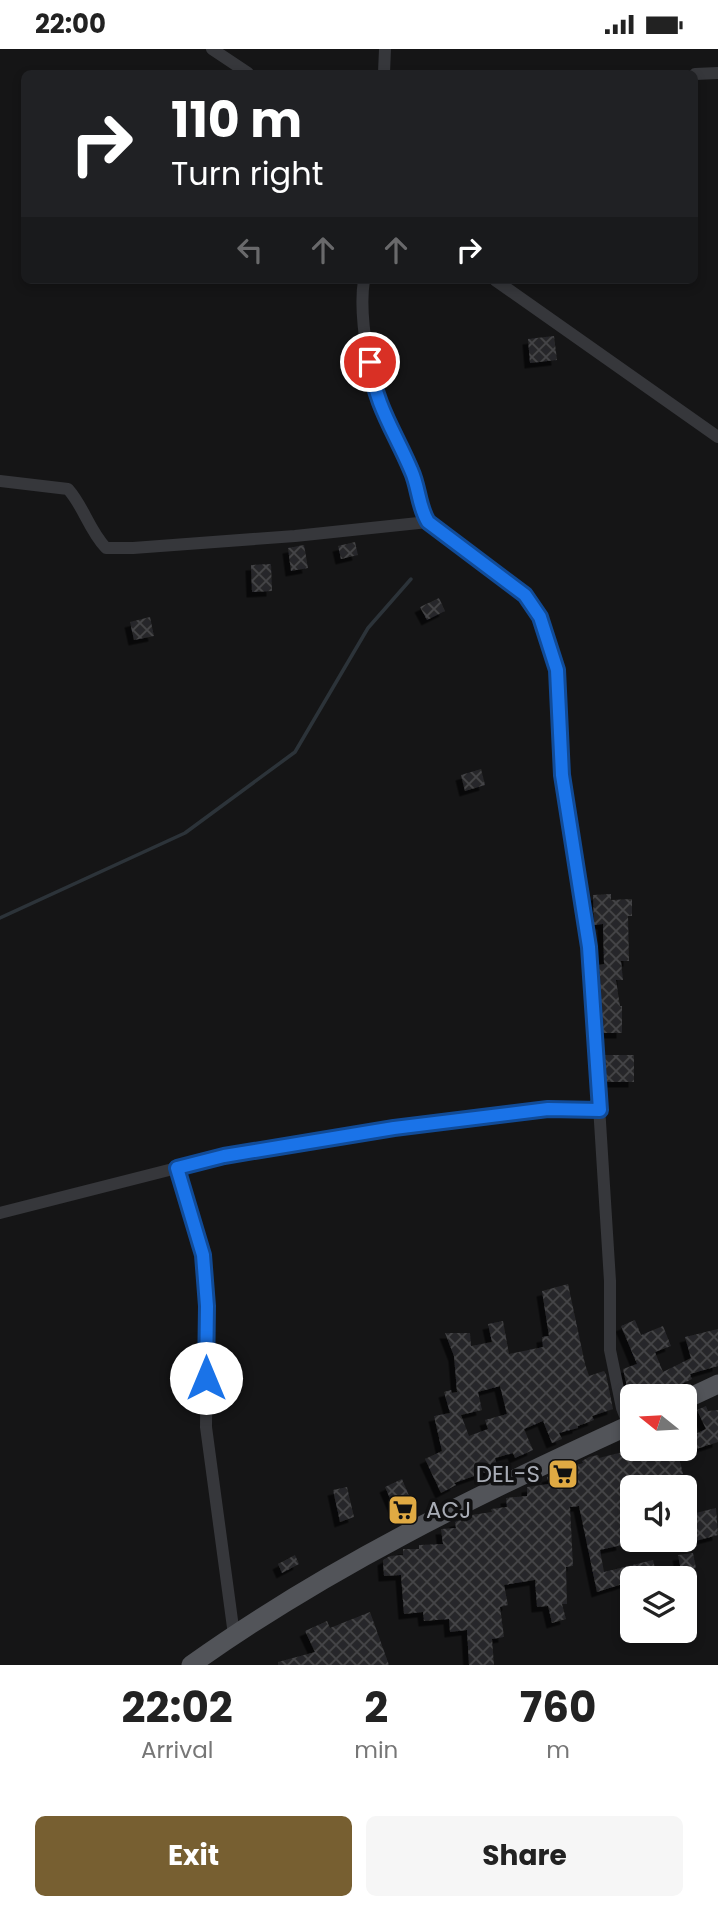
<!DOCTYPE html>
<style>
:root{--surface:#fff;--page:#f6f6f6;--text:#222;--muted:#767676;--accent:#775f31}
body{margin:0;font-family:Poppins,sans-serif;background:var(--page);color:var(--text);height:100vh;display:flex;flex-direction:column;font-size:26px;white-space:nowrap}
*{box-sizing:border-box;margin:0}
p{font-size:23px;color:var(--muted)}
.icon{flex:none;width:38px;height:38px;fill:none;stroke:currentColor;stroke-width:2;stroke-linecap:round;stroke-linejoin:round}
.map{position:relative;height:1616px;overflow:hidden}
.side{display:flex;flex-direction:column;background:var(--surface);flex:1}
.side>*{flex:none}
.guide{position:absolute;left:21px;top:21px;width:677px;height:214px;border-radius:10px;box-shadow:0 4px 10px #0003;background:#202124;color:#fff;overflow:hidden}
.needle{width:46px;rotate:288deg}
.fabs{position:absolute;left:620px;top:1335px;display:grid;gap:14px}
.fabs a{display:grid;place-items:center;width:77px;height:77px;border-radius:10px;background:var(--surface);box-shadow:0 4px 10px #0003;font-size:35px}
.pin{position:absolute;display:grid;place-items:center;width:60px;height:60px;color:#fff;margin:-30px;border:4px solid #fff;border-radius:50%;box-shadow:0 2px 7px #0007}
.me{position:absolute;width:77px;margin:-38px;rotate:0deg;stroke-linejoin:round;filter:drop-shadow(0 0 5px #0008)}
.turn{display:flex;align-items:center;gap:24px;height:147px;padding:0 35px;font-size:32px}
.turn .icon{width:91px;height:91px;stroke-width:2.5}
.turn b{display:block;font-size:49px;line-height:60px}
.lanes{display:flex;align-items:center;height:66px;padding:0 35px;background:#0003;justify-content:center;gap:35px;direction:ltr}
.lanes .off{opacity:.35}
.eta{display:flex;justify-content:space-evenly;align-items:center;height:119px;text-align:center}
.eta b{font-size:42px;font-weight:700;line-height:49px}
.primary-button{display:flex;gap:14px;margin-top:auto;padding:14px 35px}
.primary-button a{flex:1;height:80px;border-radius:10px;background:var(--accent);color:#fff;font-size:28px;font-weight:700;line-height:80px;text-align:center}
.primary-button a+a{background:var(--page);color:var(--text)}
.status{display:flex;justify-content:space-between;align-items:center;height:49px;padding:0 35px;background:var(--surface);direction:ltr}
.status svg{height:19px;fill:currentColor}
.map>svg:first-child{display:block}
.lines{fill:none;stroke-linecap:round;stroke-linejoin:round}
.stream{stroke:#2c3339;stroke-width:3.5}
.building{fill:url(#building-cross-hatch);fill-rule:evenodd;filter:url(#shadow)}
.street{stroke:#36373b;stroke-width:12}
.primary{stroke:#525459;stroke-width:19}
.route-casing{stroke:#114b97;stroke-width:18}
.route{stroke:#1a73e8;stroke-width:12}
.labels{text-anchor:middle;stroke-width:7;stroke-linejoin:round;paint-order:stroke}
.poi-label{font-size:23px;fill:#a8acb5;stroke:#101011;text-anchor:end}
</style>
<div class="status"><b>22:00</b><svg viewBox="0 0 49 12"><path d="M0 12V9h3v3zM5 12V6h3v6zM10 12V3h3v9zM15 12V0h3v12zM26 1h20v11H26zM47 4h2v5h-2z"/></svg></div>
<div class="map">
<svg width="718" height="1616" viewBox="0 0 718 1616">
<defs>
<pattern id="building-cross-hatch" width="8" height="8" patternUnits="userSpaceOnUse" patternTransform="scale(1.75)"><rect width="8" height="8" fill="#28282a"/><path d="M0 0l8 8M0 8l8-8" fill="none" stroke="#444447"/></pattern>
<filter id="shadow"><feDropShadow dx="-5.5" dy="5.5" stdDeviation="0" flood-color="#0009"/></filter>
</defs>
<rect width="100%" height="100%" fill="#151516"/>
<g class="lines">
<!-- stream -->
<path class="stream" d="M0,869l185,-85 110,-81 73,-124 43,-49"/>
</g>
<!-- building -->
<g class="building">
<path d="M554,287l3,24 -27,3 -2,-24z"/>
<path d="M355,493l3,13 -17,4 -3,-13z"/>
<path d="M304,496l4,23 -17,3 -3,-23z"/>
<path d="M271,515l1,27 -20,1 -1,-27z"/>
<path d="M439,549l6,13 -18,9 -7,-13z"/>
<path d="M150,568l4,19 -20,4 -4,-18z"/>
<path d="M481,720l4,16 -20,6 -4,-16z"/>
<path d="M611,845v6l21,-1v17h-4l1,45h-8l2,19h-7l4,26h2v27h-19l-4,-68 5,-1 -1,-40 -9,1 -1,-30z"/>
<path d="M605,1006h29v27h-28z"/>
<path d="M568,1235l17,80 4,12 15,-5 2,3 7,35 -21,7 2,4 -16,6v2l-19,5 3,6 -10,4 -9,-22 -19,8 9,21 -18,8 -2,-5 -18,5 3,10 -44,15 2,2 -15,8 -16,-34 17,-8 -8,-35 16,-3 -6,-21 7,-2 1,3 5,-1 -3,-36 -9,-23h25l1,13 21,-4 -4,-18 15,-3 6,33 34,-7 -1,-10 7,-1 -7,-45zM500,1337l7,28 -22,6 3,9 -19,7 -8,-21 21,-5 -4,-18z"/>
<path d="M635,1271l6,15 22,-9 8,20 -16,6 8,20 28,-14 -6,-21 33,-8v37l-28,8 2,5 -25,12 2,6h-14l-3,-8 -23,7 -6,-27 14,-5 -16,-38z"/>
<path d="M706,1357l2,5 10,-1v32l-34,11v-14l22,-10 -9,-19z"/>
<path d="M627,1400h29l1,3 20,-3 6,25 -19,5 1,8h-33v50l-11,3 1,5 -22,5 4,22 49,-12 4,16 -25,3v2l-35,11 -18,-86 -9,1 3,59 -7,1 1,37h-5l4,15 -14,4 -4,-17 -11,1 -2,-27 -31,5 4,20 -8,2 4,30 -12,2 2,26h-25l-2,-35 -17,2 -1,-13 -25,2 -1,-9 -19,2 -3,-39 -17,1 -1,-16 7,-4 13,-1v-6h16v-4l24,-1 -2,-15 15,-1 -1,-6 2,-1 15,-3 -1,-3 21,-3 -1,-3 16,-2 -1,-9 21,-2v-9l22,-3 -2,-7 23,-7 -1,-3 14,-4 -1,-2 7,-4 9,-2 1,3 28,-7z"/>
<path d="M402,1430l10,24 -17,7 -10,-23z"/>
<path d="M347,1438l7,30 -14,5 -7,-32z"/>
<path d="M716,1459l2,27 -34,9v-28z"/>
<path d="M693,1504l3,15 -15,3 -3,-16z"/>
<path d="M295,1506l4,9 -17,9 -4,-9z"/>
<path d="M370,1563l19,53h-111v-3l37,-10 -10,-21 22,-10 3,7z"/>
</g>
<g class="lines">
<!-- street -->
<g class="street">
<path d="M212,0l36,24"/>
<path d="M384,24l1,-24"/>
<path d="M695,25l23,-1"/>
<path d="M364,231c-6,37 7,108 23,143 7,16 18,31 25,48 7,17 7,35 16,51l97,73 15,21 17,54 5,105 27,172 21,334v69l12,58 7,18"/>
<path d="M495,231l223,157"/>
<path d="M0,432l68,8c16,18 21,41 38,59h27l162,-12 133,-14"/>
<path d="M177,1119l26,87 4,51 -1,121 28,208"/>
<path d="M0,1164l224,-57 171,-29 153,-18 52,1"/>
</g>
<!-- primary -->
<g class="primary">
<path d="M684,1351l34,-16"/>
<path d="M191,1616c137,-98 288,-171 441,-241"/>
</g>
</g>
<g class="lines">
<!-- route casing -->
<g class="route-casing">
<path id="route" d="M206,1329l1,-72 -4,-51 -26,-87 47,-12 170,-28 154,-19 52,1 -11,-163 -27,-172 -5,-105 -17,-53 -15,-22 -97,-73c-10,-16 -9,-35 -17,-52 -16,-38 -36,-65 -41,-108"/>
</g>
<!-- route -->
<use href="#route" class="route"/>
</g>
<!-- icons -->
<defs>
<g id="supermarket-square" transform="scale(1.575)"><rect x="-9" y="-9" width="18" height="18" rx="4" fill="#e0aa43" stroke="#101011"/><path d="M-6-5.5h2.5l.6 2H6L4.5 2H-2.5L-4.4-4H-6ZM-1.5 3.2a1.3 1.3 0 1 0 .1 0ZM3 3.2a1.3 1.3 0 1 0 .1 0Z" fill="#111"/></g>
</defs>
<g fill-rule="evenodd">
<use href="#supermarket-square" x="563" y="1425"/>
<use href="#supermarket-square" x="403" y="1461"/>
</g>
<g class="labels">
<!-- poi labels -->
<g class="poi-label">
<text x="540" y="1433">DEL-S</text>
<text x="426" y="1469" text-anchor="start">ACJ</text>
</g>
</g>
</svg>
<div class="fabs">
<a><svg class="needle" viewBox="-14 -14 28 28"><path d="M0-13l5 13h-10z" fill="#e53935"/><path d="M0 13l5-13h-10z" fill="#767676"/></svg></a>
<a><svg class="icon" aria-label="sound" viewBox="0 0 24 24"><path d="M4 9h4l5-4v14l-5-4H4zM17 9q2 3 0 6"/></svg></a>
<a><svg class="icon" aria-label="layers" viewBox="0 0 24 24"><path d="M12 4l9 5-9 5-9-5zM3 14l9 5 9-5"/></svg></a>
</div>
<div class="pin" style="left:370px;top:313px;background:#d93025"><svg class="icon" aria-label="arrive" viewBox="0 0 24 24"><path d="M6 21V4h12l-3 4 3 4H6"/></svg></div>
<svg class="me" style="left:206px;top:1329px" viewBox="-20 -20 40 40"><circle r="19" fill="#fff"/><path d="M0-13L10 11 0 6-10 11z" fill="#1a73e8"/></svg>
<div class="guide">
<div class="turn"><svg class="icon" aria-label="right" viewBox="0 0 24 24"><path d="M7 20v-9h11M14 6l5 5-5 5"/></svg><div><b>110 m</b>Turn right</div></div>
<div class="lanes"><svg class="icon off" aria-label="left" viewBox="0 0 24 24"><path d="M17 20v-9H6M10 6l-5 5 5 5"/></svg><svg class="icon off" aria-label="ahead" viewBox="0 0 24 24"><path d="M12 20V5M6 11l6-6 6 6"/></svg><svg class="icon off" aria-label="ahead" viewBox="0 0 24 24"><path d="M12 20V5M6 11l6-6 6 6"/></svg><svg class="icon" aria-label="right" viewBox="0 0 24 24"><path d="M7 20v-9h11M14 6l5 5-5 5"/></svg></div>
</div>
</div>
<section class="side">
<div class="eta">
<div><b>22:02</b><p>Arrival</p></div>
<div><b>2</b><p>min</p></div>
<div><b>760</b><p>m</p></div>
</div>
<div class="primary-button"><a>Exit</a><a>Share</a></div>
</section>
